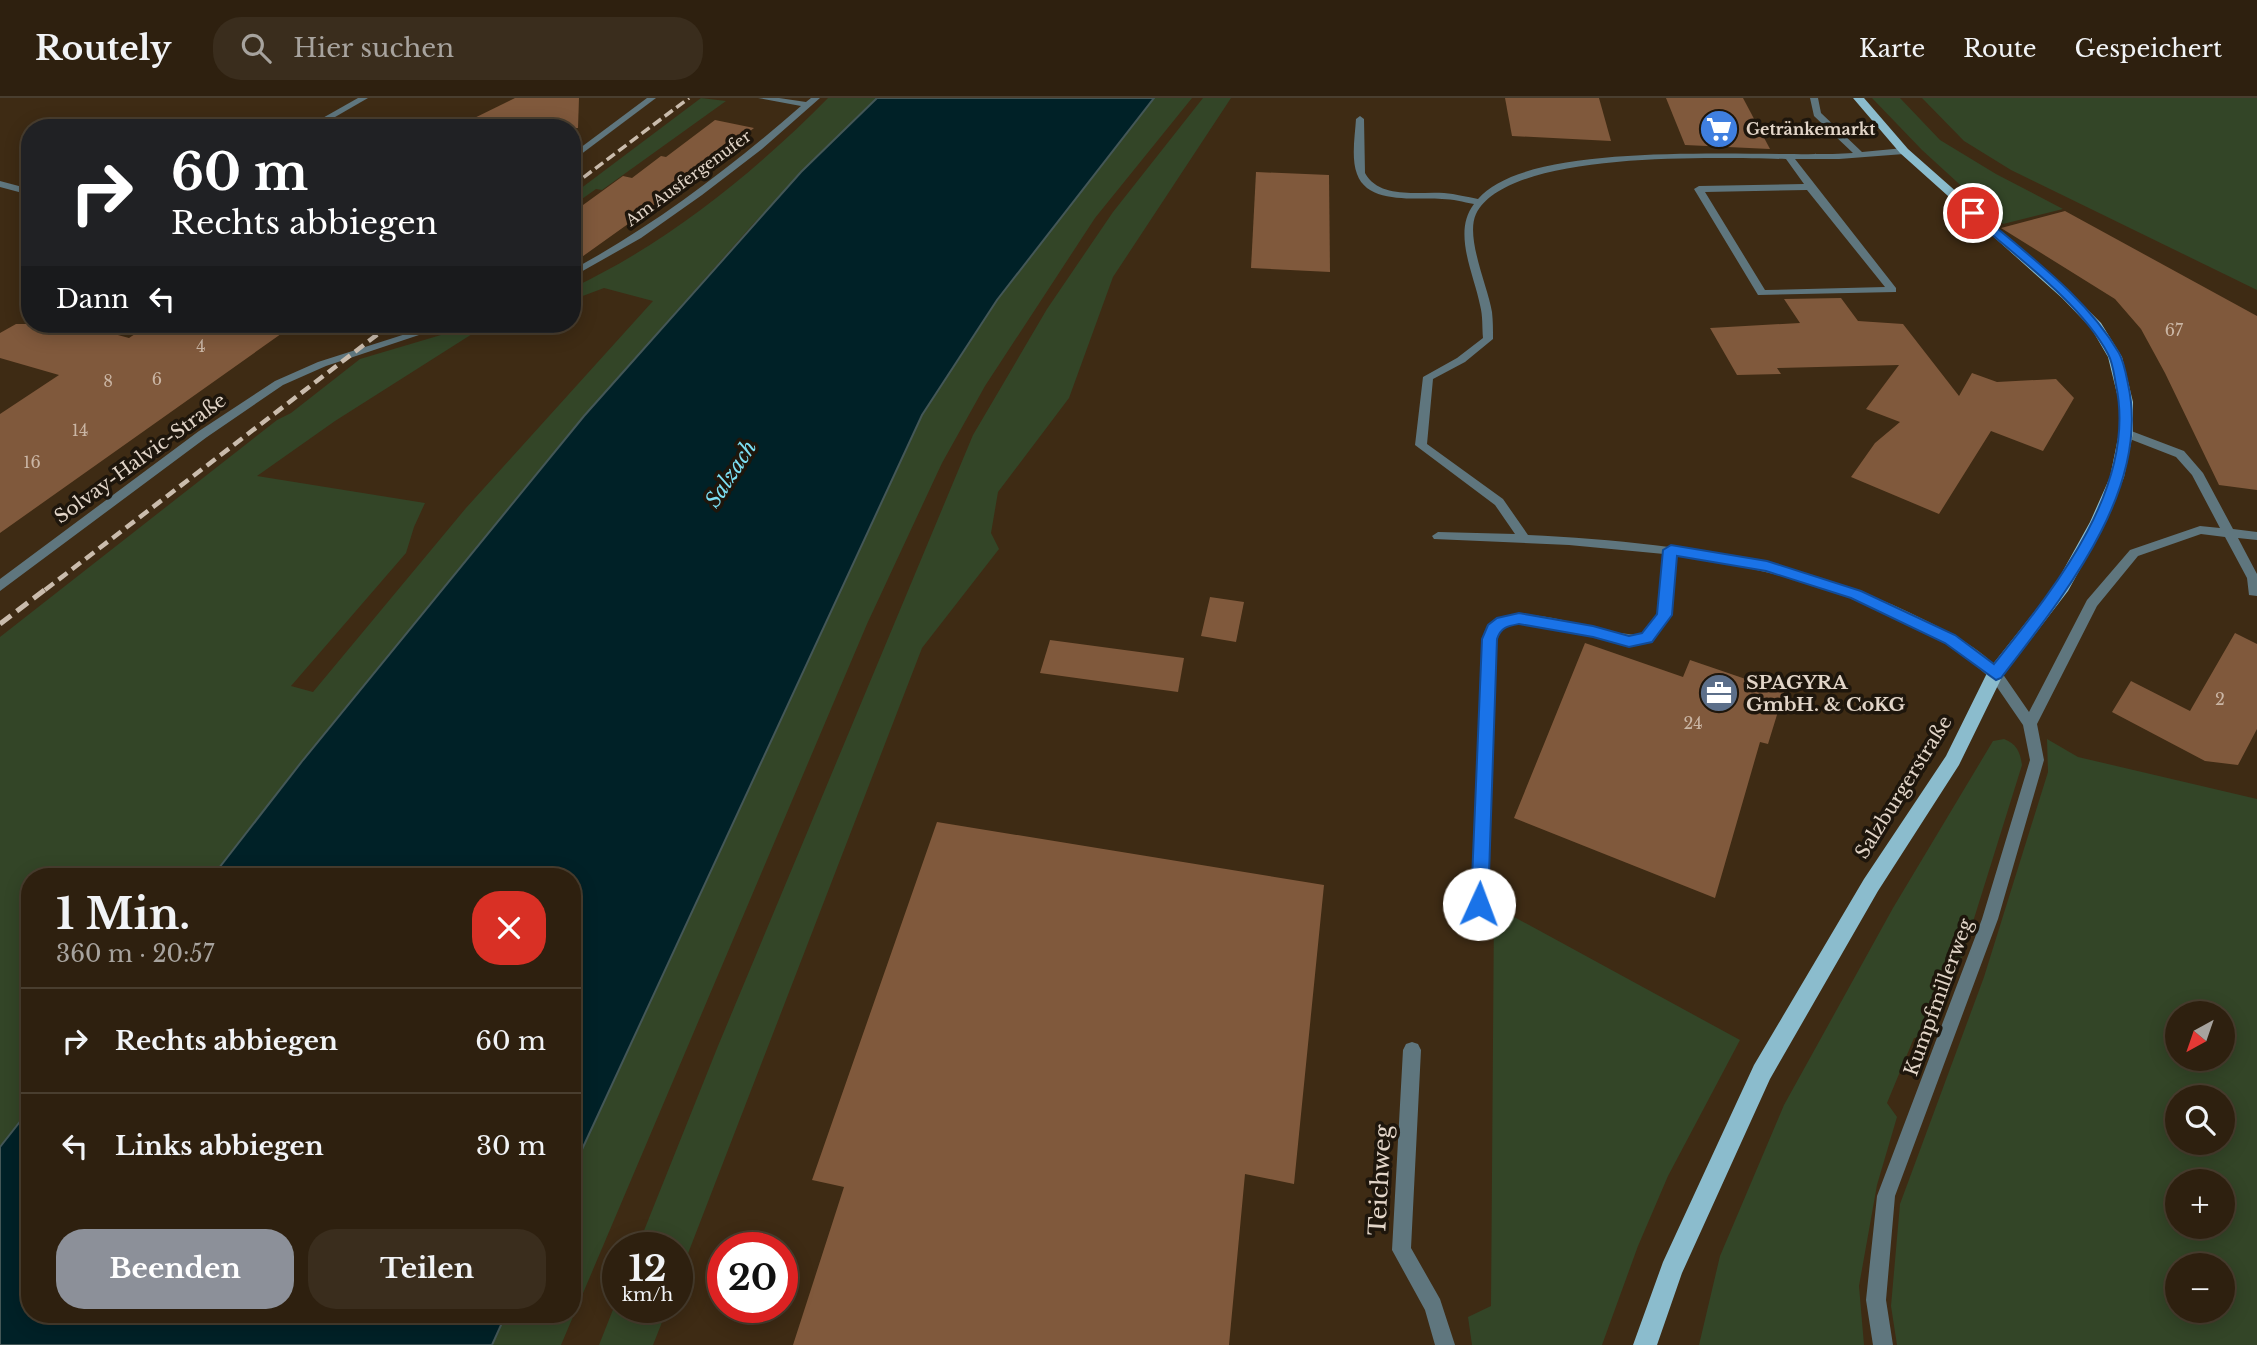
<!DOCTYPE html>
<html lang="de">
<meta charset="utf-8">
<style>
:root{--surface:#2e200f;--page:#3a2d1d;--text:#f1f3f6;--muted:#a7a39e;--line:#493e2f;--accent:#8c9099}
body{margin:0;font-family:"Libre Baskerville",serif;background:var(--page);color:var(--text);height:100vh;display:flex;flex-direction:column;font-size:26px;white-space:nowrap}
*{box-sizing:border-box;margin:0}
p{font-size:23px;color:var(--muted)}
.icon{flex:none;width:38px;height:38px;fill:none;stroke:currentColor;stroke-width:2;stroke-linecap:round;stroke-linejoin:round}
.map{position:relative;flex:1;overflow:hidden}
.side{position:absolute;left:21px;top:770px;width:560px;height:455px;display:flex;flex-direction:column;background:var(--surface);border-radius:28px;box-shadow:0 4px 18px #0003,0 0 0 2px var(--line)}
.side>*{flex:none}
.banner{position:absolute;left:21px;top:21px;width:560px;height:214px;border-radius:28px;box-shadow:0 4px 18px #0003,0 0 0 2px var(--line);background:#202124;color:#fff;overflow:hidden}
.needle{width:46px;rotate:220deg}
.buttons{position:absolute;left:2165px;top:903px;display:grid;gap:14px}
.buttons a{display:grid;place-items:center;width:70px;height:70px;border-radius:50%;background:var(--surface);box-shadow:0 4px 18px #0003,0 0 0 2px var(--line);font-size:35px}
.speed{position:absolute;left:602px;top:1134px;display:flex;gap:14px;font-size:35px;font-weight:700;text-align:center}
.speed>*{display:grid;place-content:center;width:91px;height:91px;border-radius:50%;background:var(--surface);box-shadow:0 4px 18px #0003,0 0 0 2px var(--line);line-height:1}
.speed small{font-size:18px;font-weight:400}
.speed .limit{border:10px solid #d22;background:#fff;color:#111}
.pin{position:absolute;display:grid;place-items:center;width:60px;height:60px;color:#fff;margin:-30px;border:4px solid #fff;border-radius:50%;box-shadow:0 2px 7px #0007}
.me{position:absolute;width:77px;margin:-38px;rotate:2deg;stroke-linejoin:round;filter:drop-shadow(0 0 5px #0008)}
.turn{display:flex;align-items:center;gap:24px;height:147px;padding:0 35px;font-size:32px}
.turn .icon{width:91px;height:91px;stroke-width:2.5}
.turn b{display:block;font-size:49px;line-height:60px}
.then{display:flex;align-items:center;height:66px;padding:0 35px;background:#0003;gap:14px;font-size:26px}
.round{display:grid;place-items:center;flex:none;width:74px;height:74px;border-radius:28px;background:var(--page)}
.overview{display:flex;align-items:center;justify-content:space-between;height:119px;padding:0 35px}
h1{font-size:42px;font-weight:700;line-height:52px}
.primary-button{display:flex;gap:14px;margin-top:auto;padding:14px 35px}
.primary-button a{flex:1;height:80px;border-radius:28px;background:var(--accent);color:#fff;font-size:28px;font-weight:700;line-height:80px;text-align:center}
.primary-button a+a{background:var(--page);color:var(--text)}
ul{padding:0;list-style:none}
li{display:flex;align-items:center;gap:21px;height:105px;padding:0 35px;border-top:2px solid var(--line)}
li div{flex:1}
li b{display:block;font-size:26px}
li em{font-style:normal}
header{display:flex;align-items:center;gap:42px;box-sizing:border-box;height:98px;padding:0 35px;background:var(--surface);border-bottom:2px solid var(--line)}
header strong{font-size:33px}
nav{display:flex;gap:38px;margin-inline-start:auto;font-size:24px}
.search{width:490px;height:63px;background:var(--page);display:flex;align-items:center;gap:18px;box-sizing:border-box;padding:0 24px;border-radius:28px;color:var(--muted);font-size:26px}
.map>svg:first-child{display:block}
.green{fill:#334527;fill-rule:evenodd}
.water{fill:#002127;stroke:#445757;stroke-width:2}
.building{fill:#80593c}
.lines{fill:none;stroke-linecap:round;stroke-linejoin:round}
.service{fill:#5f767e;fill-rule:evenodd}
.minor{fill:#5f767e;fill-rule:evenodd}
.primary{fill:#8bbccd;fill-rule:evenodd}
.rail-far2{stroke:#cabcad;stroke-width:3.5;stroke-dasharray:10 4.5;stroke-linecap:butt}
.rail-far1{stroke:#cabcad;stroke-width:4.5;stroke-dasharray:11 6;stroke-linecap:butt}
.rail{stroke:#cabcad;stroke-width:5;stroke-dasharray:14 7;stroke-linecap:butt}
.route{fill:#1a73e8;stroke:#114b97;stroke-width:2}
.labels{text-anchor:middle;stroke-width:7;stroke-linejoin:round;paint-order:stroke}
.far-poi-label{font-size:16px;font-weight:bold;fill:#e2d5c8;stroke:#1e160c;text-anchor:start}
.far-street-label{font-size:16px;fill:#e2d5c8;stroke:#1e160c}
.number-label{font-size:16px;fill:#cab6a5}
.street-label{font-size:19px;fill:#e2d5c8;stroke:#1e160c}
.poi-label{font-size:19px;font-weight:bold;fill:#e2d5c8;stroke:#1e160c;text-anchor:start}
.water-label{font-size:21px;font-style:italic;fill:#7cdef2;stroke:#1e160c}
.near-street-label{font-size:23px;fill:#e2d5c8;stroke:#1e160c}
</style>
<header>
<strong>Routely</strong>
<div class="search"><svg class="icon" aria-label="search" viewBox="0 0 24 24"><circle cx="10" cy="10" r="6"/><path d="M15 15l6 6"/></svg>Hier suchen</div>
<nav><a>Karte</a><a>Route</a><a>Gespeichert</a></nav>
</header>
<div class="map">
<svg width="2257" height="1247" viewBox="0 0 2257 1247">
<rect width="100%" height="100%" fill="#3e2b14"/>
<!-- green -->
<g class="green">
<path d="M701,0l25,3 -124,89 -6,-1 -24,17v-11z"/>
<path d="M828,0h49l-124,126 -169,192 -281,344 -91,117h-182v232l-30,38v-510l277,-217 14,-7 69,-54 118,-35 2,5 -145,92 -78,55 168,27 -11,24 -8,26 -115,133 22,6 153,-184 187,-207 -49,-13 -32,12v-12c96,-45 182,-115 256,-190z"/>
<path d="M1154,0h38l-97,120 -110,168 -43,77 -75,161 -306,721h-69l14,-31h66v-143l350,-756 75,-115z"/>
<path d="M1203,0h28l-118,179 -44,121 -71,94 -7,41 8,16 -77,99 -245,634v-34h-40l81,-202 255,-611 74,-126 66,-97z"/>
<path d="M1872,0h28l40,42 56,34 67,35 -60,15 -81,-74z"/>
<path d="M1922,0h335v192l-246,-120 -47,-29z"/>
<path d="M2004,641c13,5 16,13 18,26l-60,192 -34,79 -14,2 -27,65 10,14 -20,68 -18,101 5,59h-165l21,-89 64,-151 109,-197 100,-167z"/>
<path d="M2047,641l31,18 179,42v546h-360l-6,-39 9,-102 84,-227 64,-205zM2177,915h45v46h-45zM2177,999h45v46h-45zM2177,1083h45v46h-45zM2222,1167v46h-45v-46z"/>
<path d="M1494,808l246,134 -72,136 -30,70 -36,99h-130l-4,-28 23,-11z"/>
<path d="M618,1199v10h50l-15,38h-54z"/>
</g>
<!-- water -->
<g class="water">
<path d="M877,0h277l-157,202 -75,115 -350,756v-294h-360l91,-117 281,-344 217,-244z"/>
<path d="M30,1011v205h476l-14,31h-492v-198z"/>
</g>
<!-- building -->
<g class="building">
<path d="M515,0h64l-1,30h-124z"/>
<path d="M1505,0h94l12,43 -99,-5z"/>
<path d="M1666,0h77l27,51 -85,-4z"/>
<path d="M715,22l39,8 -84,66 -98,70v-51l51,-37 9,2 29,-22 5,1z"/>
<path d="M1256,74l73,3 1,97 -79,-4z"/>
<path d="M2065,113l192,105v174l-38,-5 -54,-112 -24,-44 -26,-30 -114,-71z"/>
<path d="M1841,200l17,23 45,3 56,72 13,-23 25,9 59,-3 18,19 -31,53 -52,-20 -52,83 -88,-37 24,-34 25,-21 -34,-13 33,-44 -122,3 4,6 -44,1 -27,-47 90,-5 -16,-24z"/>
<path d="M16,226h61l52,14 21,-14h145l-295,209v-119l59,-39 -59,-17v-25z"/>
<path d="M1210,499l34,5 -8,40 -35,-6z"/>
<path d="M2235,535l22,11v85l-19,36 -33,-4 -93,-49 19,-31 59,30z"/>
<path d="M1050,542l134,18 -6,34 -138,-19z"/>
<path d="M1585,545l98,34 7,-17 94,32 -16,52 -8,-2 -45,156 -201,-80z"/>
<path d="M937,724l387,63 -30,299 -49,-10 -16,171h-436l51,-158 -32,-7z"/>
</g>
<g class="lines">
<!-- service -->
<path class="service" d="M1810,0h8l3,15 41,39 42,-4 4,3 -4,3 -65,5h-44l101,129v4l-138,3 -64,-106 5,-3 105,-2 -18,-25c-65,-1 -278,-10 -310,55 -11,23 12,73 16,98 1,9 1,18 1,27l-28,23 -32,17 -6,65 76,55 25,36c138,7 276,23 401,87 23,12 58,30 73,52l-7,5 -5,-1c-15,-13 -29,-27 -46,-37 -81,-47 -174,-73 -267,-85l-5,59 -21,26 -23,5 -35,-10 -74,-12 -12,2 -8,6 -2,7 -10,265 -2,5 -6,2 -6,-2 -2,-5 12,-265c17,-54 121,1 159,-5l17,-20 5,-60 -95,-9 -135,-6 -2,-3 6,-4 77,2 -20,-29 -80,-60 8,-68 34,-19 26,-20c-1,-11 0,-22 -3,-33 -6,-31 -28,-73 -6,-101 -11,-2 -21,-5 -32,-5 -26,-2 -74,6 -85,-25 -6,-16 -2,-38 -1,-55l4,-3 4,3 1,54c15,27 54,18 79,20 12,1 23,4 34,6 53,-63 293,-40 375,-46l-39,-37zM1807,92l78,97 -120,3 -60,-98z"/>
<!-- minor -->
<g class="minor">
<path d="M358,0h10l-52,30h-11z"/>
<path d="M647,0h9l-84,63v-7z"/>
<path d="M758,0h21l27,4 5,-4h9l-58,51 -60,46 -61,43 -69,39v-7c83,-45 158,-102 229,-164z"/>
<path d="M0,83l30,8v6l-30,-8z"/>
<path d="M437,226h15l-126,42 -43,19 -76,52 -207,154v-12l199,-148 76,-50 43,-19z"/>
<path d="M2126,331l58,22 19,22 30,56 24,3v8l-19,-2 19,36v22l-8,-1 -2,-17 -22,-41 -24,-3 -63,22 -41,50 -60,118 7,36 -46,159 -103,277 -9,104 7,45h-20l-7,-45 11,-104 105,-277 48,-159 -7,-35 -35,-51 7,-5 5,1 29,42 58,-112 43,-50 70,-24 20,2 -28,-53 -16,-18 -54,-21v-6z"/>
<path d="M1412,944l6,2 3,6 -10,198 29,51 15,46h-20l-10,-35 -33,-60 11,-200 3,-6z"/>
</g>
<!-- primary -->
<path class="primary" d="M1853,0h11l44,51 162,143 31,31 21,34 11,45v31l-9,44 -18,45 -38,69 -66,86 -43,88 -81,126 -108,188 -88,194 -25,72h-24l30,-83 91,-197 110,-186 82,-123 43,-87 65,-82 36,-65 20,-45 9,-44v-31l-11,-45 -17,-29 -29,-30 -162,-145z"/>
<!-- rail-far2 -->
<path class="rail-far2" d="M572,88l117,-88"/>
<!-- rail-far1 -->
<path class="rail-far1" d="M45,492l346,-266"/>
<!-- rail -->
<path class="rail" d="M0,526l47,-36"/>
</g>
<!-- route -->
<path class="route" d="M1969,113h8c49,43 109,85 142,142 5,9 7,21 9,31 24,106 -67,215 -127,294l-5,2 -51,-37 -94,-45 -85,-27 -89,-15 -5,59 -20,27 -23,5 -36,-10 -74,-13c-11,2 -18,3 -22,15l-9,265 -2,6 -7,2 -6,-2 -2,-6 11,-265 6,-14 9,-7 22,-5 74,13 36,10 13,-3 15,-19 6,-64 8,-5 96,16 94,30 94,44 39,29c59,-74 144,-177 122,-279 -2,-10 -3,-22 -8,-31 -27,-51 -95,-100 -139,-139z"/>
<!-- icons -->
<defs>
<g id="supermarket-disc" transform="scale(2.0125)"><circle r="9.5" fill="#3f7fe0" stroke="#1e160c"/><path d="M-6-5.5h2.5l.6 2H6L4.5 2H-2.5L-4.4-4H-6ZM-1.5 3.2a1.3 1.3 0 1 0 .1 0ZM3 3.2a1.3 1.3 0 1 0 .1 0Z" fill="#fff"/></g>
<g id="office-disc" transform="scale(2.0125)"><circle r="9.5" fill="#5c6f8a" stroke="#1e160c"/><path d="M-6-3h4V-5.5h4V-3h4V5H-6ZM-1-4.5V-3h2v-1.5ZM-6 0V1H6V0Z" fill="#fff"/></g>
</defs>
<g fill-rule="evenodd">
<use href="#supermarket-disc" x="1719" y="31"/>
<use href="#office-disc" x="1719" y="595"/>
</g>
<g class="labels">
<!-- far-poi labels -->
<g class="far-poi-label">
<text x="1746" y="37">Getränkemarkt</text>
</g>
<!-- far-street labels -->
<g class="far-street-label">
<text transform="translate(688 80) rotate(-36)" y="6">Am Ausfergenufer</text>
</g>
<!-- number labels -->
<g class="number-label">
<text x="2174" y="238">67</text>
<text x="201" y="254">4</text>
<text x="157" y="287">6</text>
<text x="108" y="289">8</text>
<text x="80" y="338">14</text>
<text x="32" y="370">16</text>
<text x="2220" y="607">2</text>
<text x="1693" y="631">24</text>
</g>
<!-- street labels -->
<g class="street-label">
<text transform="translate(140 360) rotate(-36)" y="7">Solvay-Halvic-Straße</text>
<text transform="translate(1903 689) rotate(-58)" y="7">Salzburgerstraße</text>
<text transform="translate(1938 899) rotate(-70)" y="7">Kumpfmillerweg</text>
</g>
<!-- poi labels -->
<g class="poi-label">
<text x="1746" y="591">SPAGYRA<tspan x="1746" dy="22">GmbH. &amp; CoKG</tspan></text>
</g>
<!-- water labels -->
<g class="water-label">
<text transform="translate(731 376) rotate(-57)" y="7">Salzach</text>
</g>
<!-- near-street labels -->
<g class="near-street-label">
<text transform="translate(1380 1082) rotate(-87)" y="8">Teichweg</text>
</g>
</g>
</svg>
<div class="buttons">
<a><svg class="needle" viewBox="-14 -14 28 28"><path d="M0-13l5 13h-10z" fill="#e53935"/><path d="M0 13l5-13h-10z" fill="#a7a39e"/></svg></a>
<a><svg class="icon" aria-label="search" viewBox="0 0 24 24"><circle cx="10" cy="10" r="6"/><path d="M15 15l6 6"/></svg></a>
<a>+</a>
<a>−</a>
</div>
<div class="speed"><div>12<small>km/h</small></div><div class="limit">20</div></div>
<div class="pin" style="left:1973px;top:115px;background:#d93025"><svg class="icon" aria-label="arrive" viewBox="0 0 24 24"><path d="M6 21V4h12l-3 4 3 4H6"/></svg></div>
<svg class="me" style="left:1479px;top:806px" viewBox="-20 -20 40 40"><circle r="19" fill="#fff"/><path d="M0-13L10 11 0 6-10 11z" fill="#1a73e8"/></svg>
<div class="banner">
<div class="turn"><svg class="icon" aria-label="right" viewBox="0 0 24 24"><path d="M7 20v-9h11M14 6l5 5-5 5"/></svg><div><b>60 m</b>Rechts abbiegen</div></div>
<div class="then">Dann<svg class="icon" aria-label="left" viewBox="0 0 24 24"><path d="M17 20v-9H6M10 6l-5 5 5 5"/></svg></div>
</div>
<section class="side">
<div class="overview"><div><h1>1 Min.</h1><p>360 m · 20:57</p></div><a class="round" style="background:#d93025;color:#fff"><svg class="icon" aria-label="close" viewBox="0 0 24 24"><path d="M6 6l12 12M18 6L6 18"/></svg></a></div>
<ul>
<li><svg class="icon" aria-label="right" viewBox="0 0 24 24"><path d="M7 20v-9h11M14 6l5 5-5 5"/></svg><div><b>Rechts abbiegen</b></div><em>60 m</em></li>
<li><svg class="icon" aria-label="left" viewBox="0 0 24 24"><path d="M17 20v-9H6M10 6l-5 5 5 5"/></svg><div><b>Links abbiegen</b></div><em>30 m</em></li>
</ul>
<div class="primary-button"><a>Beenden</a><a>Teilen</a></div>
</section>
</div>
